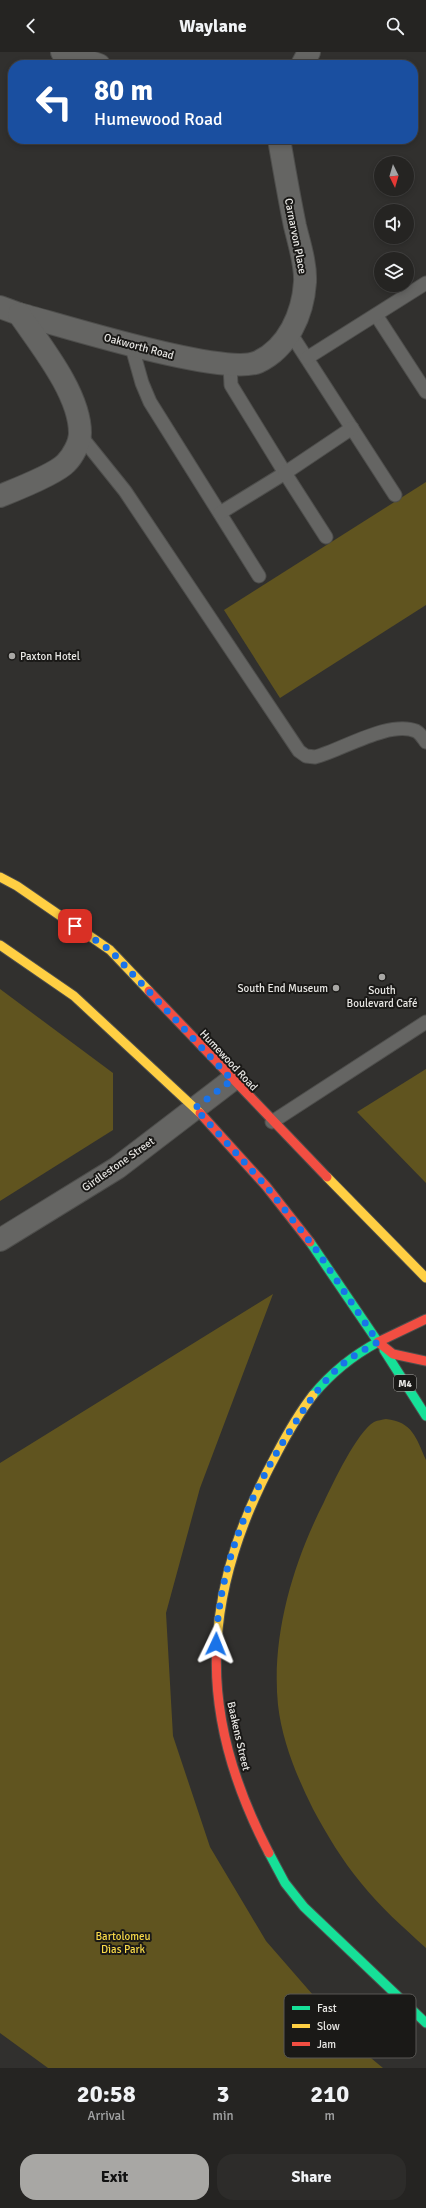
<!DOCTYPE html>
<meta charset="utf-8">
<style>
:root{--surface:#252422;--page:#2d2c2a;--text:#f1f3f6;--muted:#a3a4a5;--line:#424140;--accent:#a8a7a4}
body{margin:0;font-family:Signika,sans-serif;background:var(--page);color:var(--text);height:100vh;display:flex;flex-direction:column;font-size:15px;white-space:nowrap}
*{box-sizing:border-box;margin:0}
p{font-size:13px;color:var(--muted)}
.icon{flex:none;width:22px;height:22px;fill:none;stroke:currentColor;stroke-width:2;stroke-linecap:round;stroke-linejoin:round}
.map{position:relative;height:2016px;overflow:hidden}
.sheet{display:flex;flex-direction:column;background:var(--surface);flex:1}
.sheet>*{flex:none}
.top-card{position:absolute;left:8px;top:8px;width:410px;height:84px;border-radius:16px;box-shadow:0 2px 6px #0003,0 0 0 1px var(--line);background:#1a4fa0;color:#fff;overflow:hidden}
.needle{width:26px;rotate:175deg}
.fabs{position:absolute;left:374px;top:104px;display:grid;gap:8px}
.fabs a{display:grid;place-items:center;width:40px;height:40px;border-radius:50%;background:var(--surface);box-shadow:0 2px 6px #0003,0 0 0 1px var(--line);font-size:20px}
.pin{position:absolute;display:grid;place-items:center;width:34px;height:34px;color:#fff;margin:-17px;border-radius:8px;box-shadow:0 2px 6px #0006}
.me{position:absolute;width:44px;margin:-22px;rotate:2deg;stroke-linejoin:round;filter:drop-shadow(0 0 3px #0008)}
.turn{display:flex;align-items:center;gap:14px;height:84px;padding:0 20px;font-size:18px}
.turn .icon{width:52px;height:52px;stroke-width:2.5}
.turn b{display:block;font-size:28px;line-height:34px}
.eta{display:flex;justify-content:space-evenly;align-items:center;height:68px;text-align:center}
.eta b{font-size:24px;font-weight:800;line-height:28px}
.action{display:flex;gap:8px;margin-top:auto;padding:8px 20px}
.action a{flex:1;height:46px;border-radius:16px;background:var(--accent);color:#111;font-size:16px;font-weight:800;line-height:46px;text-align:center}
.action a+a{background:var(--page);color:var(--text)}
header{display:flex;justify-content:space-between;align-items:center;height:52px;padding:0 20px;background:var(--surface);font-size:18px;font-weight:800}
.map>svg:first-child{display:block}
.green{fill:#60541f}
.lines{fill:none;stroke-linecap:round;stroke-linejoin:round}
.lane-casing{stroke:#4e4e4c;stroke-width:15}
.street-casing{stroke:#4e4e4c;stroke-width:24}
.fast-casing{stroke:#4e4e4c;stroke-width:11}
.slow-casing{stroke:#4e4e4c;stroke-width:11}
.jam-casing{stroke:#4e4e4c;stroke-width:11}
.lane{stroke:#656563;stroke-width:13}
.street{stroke:#656563;stroke-width:22}
.fast{stroke:#16e098;stroke-width:9}
.slow{stroke:#ffcf43;stroke-width:9}
.jam{stroke:#f24e42;stroke-width:9}
.route{stroke:#1a73e8;stroke-width:7;stroke-dasharray:0 12.6}
.poi-dot{fill:#a8a7a4;stroke:#1a1917;stroke-width:1.5}
.labels{text-anchor:middle;stroke-width:4;stroke-linejoin:round;paint-order:stroke}
.shield{fill:#1a1917;stroke:#aaa9a6;stroke-width:1}
.shield-label{font-size:10px;font-weight:bold;fill:#e8e7e4}
.street-label{font-size:11px;fill:#e8e7e4;stroke:#1a1917}
.poi-label{font-size:11px;fill:#e8e7e4;stroke:#1a1917;text-anchor:start}
.park-label{font-size:11px;fill:#f8d948;stroke:#1a1917}
.key{fill:#1a1917;stroke:#585754;stroke-width:1}
.key-label{font-size:11px;fill:#e8e7e4}
</style>
<header><svg class="icon" aria-label="back" viewBox="0 0 24 24"><path d="M15 5l-7 7 7 7"/></svg>Waylane<svg class="icon" aria-label="search" viewBox="0 0 24 24"><circle cx="10" cy="10" r="6"/><path d="M15 15l6 6"/></svg></header>
<div class="map">
<svg width="426" height="2016" viewBox="0 0 426 2016">
<rect width="100%" height="100%" fill="#31302e"/>
<!-- green -->
<g class="green">
<path d="M426,430v123l-146,93 -56,-88z"/>
<path d="M0,937l113,84v57l-113,71z"/>
<path d="M426,1017v114l-69,-71z"/>
<path d="M273,1242l-73,194 -34,125 7,123 37,111 56,94 94,108 23,19h-335l-48,-35v-570z"/>
<path d="M386,1367c27,3 30,19 40,41v488c-23,-21 -46,-41 -65,-65 -19,-23 -34,-48 -48,-74 -16,-32 -31,-68 -35,-104 -7,-69 15,-142 46,-203 9,-19 33,-70 50,-80 4,-2 8,-2 12,-3z"/>
</g>
<g class="lines">
<!-- lane casing -->
<g class="lane-casing">
<g id="lane">
<path d="M376,263l50,77"/>
<path d="M291,282l104,161"/>
<path d="M131,292l11,39 8,19 109,174"/>
<path d="M307,306l119,-75"/>
<path d="M80,383l45,56 174,260 7,5 9,1c27,-7 74,-37 101,-26 4,2 7,7 10,11"/>
<path d="M220,461l65,-40 -54,-88 -1,-20"/>
<path d="M326,485l-41,-64 67,-45"/>
<path d="M272,1070l154,-100"/>
</g>
</g>
<!-- street casing -->
<g class="street-casing">
<g id="street">
<path d="M62,0l37,13"/>
<path d="M302,13l7,-13"/>
<path d="M0,255l19,7c42,11 206,63 239,48 30,-14 45,-48 47,-80 1,-18 -6,-39 -10,-56 -6,-29 -11,-58 -16,-87"/>
<path d="M0,444c15,-6 56,-22 66,-33 7,-7 14,-20 14,-30 0,-39 -39,-87 -61,-119"/>
<path d="M0,1188l117,-72 115,-88"/>
</g>
</g>
<!-- fast casing -->
<g class="fast-casing">
<g id="fast">
<path d="M310,1190l68,100c-26,14 -46,30 -65,53"/>
<path d="M384,1298l42,66"/>
<path d="M269,1801l16,30 19,24 122,116"/>
</g>
</g>
<!-- slow casing -->
<g class="slow-casing">
<g id="slow">
<path d="M0,825l17,9 93,64 39,41"/>
<path d="M0,893l74,51 126,117"/>
<path d="M327,1125l99,101"/>
<path d="M217,1590c4,-67 27,-128 59,-187 11,-21 23,-42 37,-60"/>
</g>
</g>
<!-- jam casing -->
<g class="jam-casing">
<g id="jam">
<path d="M149,939l178,186"/>
<path d="M200,1061l66,73 44,56"/>
<path d="M426,1267l-48,23 15,12 33,7"/>
<path d="M217,1590c-5,75 18,146 52,211"/>
</g>
</g>
<!-- lane -->
<use href="#lane" class="lane"/>
<!-- street -->
<use href="#street" class="street"/>
<!-- fast -->
<use href="#fast" class="fast"/>
<!-- slow -->
<use href="#slow" class="slow"/>
<!-- jam -->
<use href="#jam" class="jam"/>
</g>
<g class="lines">
<!-- route -->
<path class="route" d="M75,874l35,24 122,130 -37,28 71,78 49,62 63,94c-16,9 -32,17 -45,31 -18,18 -31,39 -45,61 -40,64 -69,133 -72,210"/>
</g>
<!-- markers -->
<g class="poi-dot">
<circle cx="12" cy="604" r="4"/>
<circle cx="382" cy="925" r="4"/>
<circle cx="336" cy="936" r="4"/>
</g>
<g class="labels">
<!-- shield labels -->
<rect class="shield" x="394" y="1323" width="22" height="16" rx="3"/>
<g class="shield-label">
<text x="405" y="1335">M4</text>
</g>
<!-- street labels -->
<g class="street-label">
<text transform="translate(296 184) rotate(79)" y="4">Carnarvon Place</text>
<text transform="translate(139 294) rotate(15)" y="4">Oakworth Road</text>
<text transform="translate(229 1008) rotate(47)" y="4">Humewood Road</text>
<text transform="translate(118 1112) rotate(-35)" y="4">Girdlestone Street</text>
<text transform="translate(239 1684) rotate(77)" y="4">Baakens Street</text>
</g>
<!-- poi labels -->
<g class="poi-label">
<text x="20" y="608">Paxton Hotel</text>
<text x="328" y="940" text-anchor="end">South End Museum</text>
<text x="382" y="942" text-anchor="middle">South<tspan x="382" dy="13">Boulevard Café</tspan></text>
</g>
<!-- park labels -->
<g class="park-label">
<text x="123" y="1888">Bartolomeu<tspan x="123" dy="13">Dias Park</tspan></text>
</g>
</g>
<!-- legend -->
<rect x="284" y="1942" width="132" height="64" rx="6" class="key"/>
<rect x="292" y="1954" width="18" height="4" fill="#16e098"/>
<rect x="292" y="1972" width="18" height="4" fill="#ffcf43"/>
<rect x="292" y="1990" width="18" height="4" fill="#f24e42"/>
<g class="key-label">
<text x="317" y="1960">Fast</text>
<text x="317" y="1978">Slow</text>
<text x="317" y="1996">Jam</text>
</g>
</svg>
<div class="fabs">
<a><svg class="needle" viewBox="-14 -14 28 28"><path d="M0-13l5 13h-10z" fill="#e53935"/><path d="M0 13l5-13h-10z" fill="#a3a4a5"/></svg></a>
<a><svg class="icon" aria-label="sound" viewBox="0 0 24 24"><path d="M4 9h4l5-4v14l-5-4H4zM17 9q2 3 0 6"/></svg></a>
<a><svg class="icon" aria-label="layers" viewBox="0 0 24 24"><path d="M12 4l9 5-9 5-9-5zM3 14l9 5 9-5"/></svg></a>
</div>
<div class="pin" style="left:75px;top:874px;background:#d93025"><svg class="icon" aria-label="arrive" viewBox="0 0 24 24"><path d="M6 21V4h12l-3 4 3 4H6"/></svg></div>
<svg class="me" style="left:216px;top:1592px" viewBox="-20 -20 40 40"><path d="M0-17L14 15 0 8-14 15z" fill="#1a73e8" stroke="#fff" stroke-width="4"/></svg>
<div class="top-card">
<div class="turn"><svg class="icon" aria-label="left" viewBox="0 0 24 24"><path d="M17 20v-9H6M10 6l-5 5 5 5"/></svg><div><b>80 m</b>Humewood Road</div></div>
</div>
</div>
<section class="sheet">
<div class="eta">
<div><b>20:58</b><p>Arrival</p></div>
<div><b>3</b><p>min</p></div>
<div><b>210</b><p>m</p></div>
</div>
<div class="action"><a>Exit</a><a>Share</a></div>
</section>
